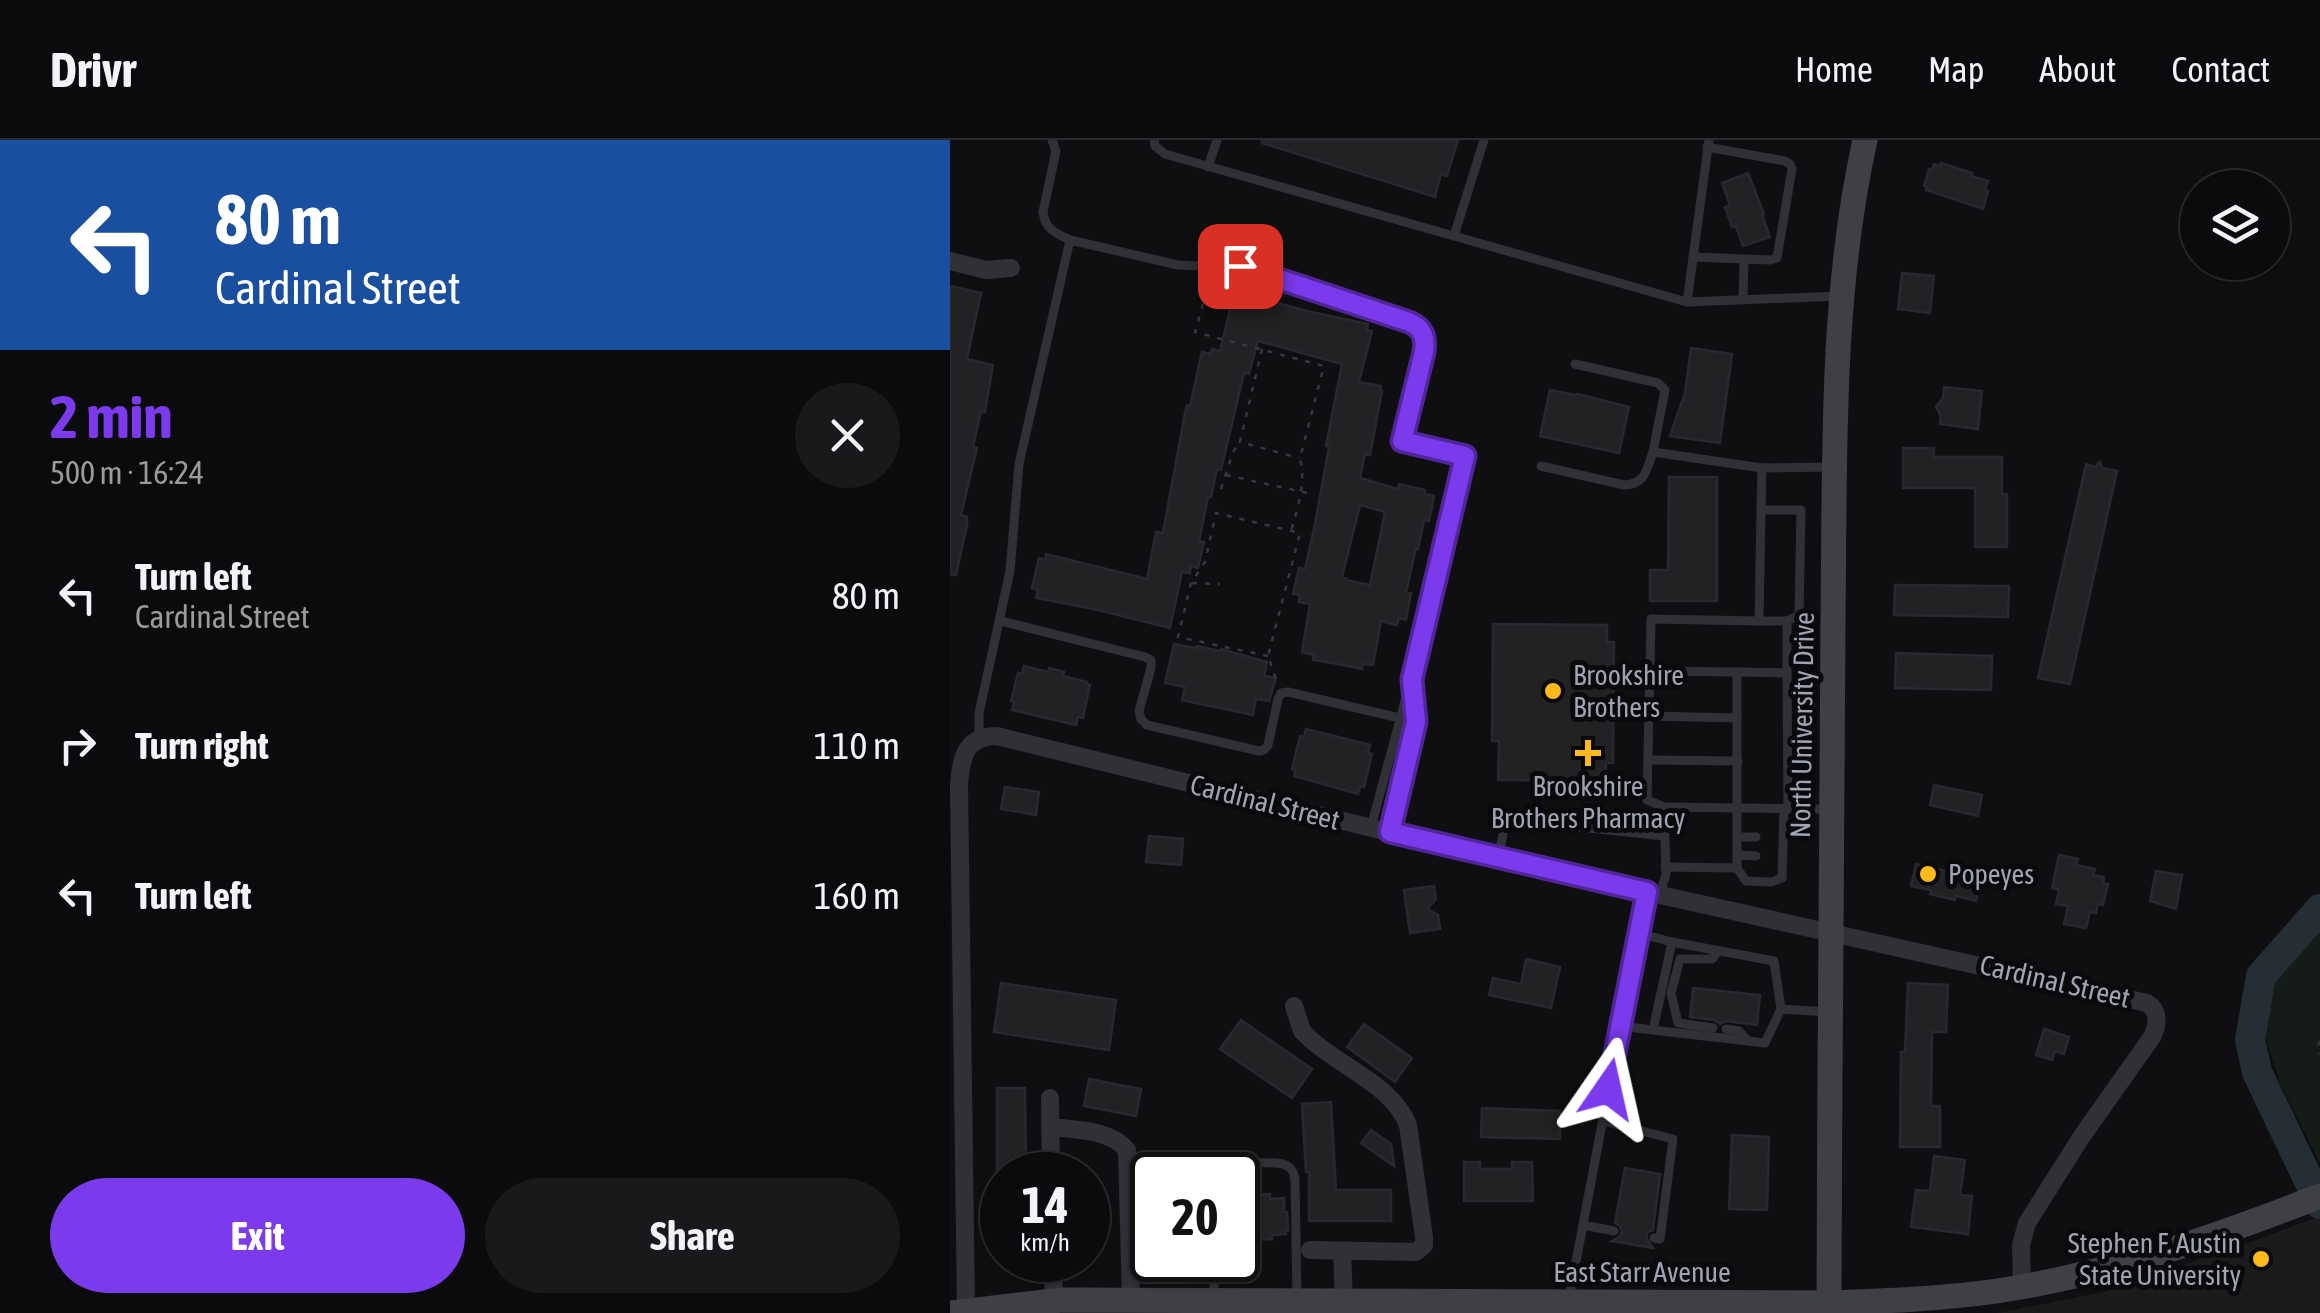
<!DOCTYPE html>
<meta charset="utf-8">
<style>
:root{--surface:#0b0b0d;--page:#19191b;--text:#f1f3f6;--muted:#9a9b9d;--line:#2b2b2e;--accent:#7c3aed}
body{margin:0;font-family:"Asap Condensed",sans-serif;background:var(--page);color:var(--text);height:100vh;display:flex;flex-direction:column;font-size:38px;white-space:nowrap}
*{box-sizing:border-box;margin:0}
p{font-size:32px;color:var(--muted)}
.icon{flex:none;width:55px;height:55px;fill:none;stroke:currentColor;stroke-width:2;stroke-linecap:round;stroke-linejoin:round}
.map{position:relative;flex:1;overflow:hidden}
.drawer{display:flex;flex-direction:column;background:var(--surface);width:950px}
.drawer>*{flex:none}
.top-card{background:#1a4fa0;color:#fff;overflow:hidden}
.fabs{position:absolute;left:1230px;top:30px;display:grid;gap:20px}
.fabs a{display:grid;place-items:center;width:110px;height:110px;border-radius:50%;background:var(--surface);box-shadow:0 2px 8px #0004,0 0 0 2px var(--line);font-size:50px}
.speed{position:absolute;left:30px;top:1012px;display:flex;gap:20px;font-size:50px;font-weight:700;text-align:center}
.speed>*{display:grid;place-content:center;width:130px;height:130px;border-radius:50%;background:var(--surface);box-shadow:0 2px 8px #0004,0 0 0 2px var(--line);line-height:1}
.speed small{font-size:25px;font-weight:400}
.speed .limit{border:5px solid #111;border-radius:15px;background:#fff;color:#111}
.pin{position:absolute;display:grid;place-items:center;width:85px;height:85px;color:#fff;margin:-42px;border-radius:20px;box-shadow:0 5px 15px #0006}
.me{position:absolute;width:110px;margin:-55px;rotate:11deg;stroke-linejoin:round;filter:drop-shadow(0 0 8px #0008)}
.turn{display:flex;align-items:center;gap:35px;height:210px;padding:0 50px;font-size:45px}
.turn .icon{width:130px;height:130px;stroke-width:2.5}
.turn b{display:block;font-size:70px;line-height:85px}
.round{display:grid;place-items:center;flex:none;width:105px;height:105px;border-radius:52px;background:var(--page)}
.summary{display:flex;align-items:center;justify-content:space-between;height:170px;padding:0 50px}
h1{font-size:60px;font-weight:700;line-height:75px;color:var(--accent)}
.action{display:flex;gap:20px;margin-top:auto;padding:20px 50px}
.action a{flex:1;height:115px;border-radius:60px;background:var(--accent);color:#fff;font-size:40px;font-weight:700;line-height:115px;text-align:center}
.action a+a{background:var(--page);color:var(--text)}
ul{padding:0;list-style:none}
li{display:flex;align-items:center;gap:30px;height:150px;padding:0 50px}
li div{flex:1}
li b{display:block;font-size:38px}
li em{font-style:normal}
header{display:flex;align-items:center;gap:60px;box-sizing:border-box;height:140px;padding:0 50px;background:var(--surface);border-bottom:2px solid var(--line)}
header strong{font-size:48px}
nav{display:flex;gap:55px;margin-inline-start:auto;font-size:35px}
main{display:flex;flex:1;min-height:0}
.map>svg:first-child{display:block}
.built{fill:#1b1b1e}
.green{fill:#151c17}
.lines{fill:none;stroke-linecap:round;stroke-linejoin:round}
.river{stroke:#252d35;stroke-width:30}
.building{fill:#222225;stroke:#29292d;stroke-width:2.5;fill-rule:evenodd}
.path{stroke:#36383d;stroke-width:2.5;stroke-dasharray:5 8;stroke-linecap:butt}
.lane{stroke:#303136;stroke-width:9}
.street{stroke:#303136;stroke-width:18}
.secondary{stroke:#3e4046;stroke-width:25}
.route-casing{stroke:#51269a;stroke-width:25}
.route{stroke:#7c3aed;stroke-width:18}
.poi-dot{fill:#fdba1a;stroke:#0a0a0c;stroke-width:4}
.labels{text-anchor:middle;stroke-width:10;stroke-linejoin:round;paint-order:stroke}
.poi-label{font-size:28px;fill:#9fa4b3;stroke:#0a0a0c;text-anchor:start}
.street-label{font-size:28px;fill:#9fa4b3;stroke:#0a0a0c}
</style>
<header>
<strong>Drivr</strong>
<nav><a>Home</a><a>Map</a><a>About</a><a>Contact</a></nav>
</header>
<main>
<section class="drawer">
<div class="top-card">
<div class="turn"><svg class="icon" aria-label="left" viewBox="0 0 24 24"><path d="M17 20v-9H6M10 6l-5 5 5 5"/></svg><div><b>80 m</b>Cardinal Street</div></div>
</div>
<div class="summary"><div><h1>2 min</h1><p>500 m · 16:24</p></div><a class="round"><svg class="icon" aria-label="close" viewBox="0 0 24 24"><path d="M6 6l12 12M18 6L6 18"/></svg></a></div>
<ul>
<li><svg class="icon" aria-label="left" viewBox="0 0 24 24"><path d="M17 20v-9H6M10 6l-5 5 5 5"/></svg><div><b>Turn left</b><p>Cardinal Street</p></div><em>80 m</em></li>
<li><svg class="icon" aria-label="right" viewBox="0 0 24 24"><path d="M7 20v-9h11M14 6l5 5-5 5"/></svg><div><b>Turn right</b></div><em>110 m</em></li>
<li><svg class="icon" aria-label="left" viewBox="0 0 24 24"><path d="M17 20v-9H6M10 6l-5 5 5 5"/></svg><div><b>Turn left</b></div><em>160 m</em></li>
</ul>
<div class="action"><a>Exit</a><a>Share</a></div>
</section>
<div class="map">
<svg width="1370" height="1173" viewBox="0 0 1370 1173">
<rect width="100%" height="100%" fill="#0f0f11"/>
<!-- built -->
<path class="built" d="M1370,1076v97h-323l107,-21 147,-50z"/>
<!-- green -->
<path class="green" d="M1370,782v241l-39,-78 -15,-46 5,-50 6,-19z"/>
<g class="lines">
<!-- river -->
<path class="river" d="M1370,769l-59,67 -11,64 7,32 63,132"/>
</g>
<!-- building -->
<g class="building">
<path d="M312,0h196l-11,36 -6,-2 -6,23 -173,-54z"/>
<path d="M991,23l31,10 -1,3 17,5 -3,9 3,1 -5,18 -57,-19 1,-3 -3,-1 5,-17 3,1 2,-6 6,2z"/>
<path d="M798,33l16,41 -2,1 8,22 -27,9 -7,-20 -4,1 -7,-20 5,-2 -8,-22z"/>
<path d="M952,133l32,3 -4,37 -32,-4z"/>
<path d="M0,146l31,7 -14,66 26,6 -8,47 -4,-1 -8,36 4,1 -16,67 6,2v8l-11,50 -6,-1z"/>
<path d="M290,153l71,19 57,12 -1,6 5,1 -13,51 22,4 -1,5h2l-12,64 -5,-1 -5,24 38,11 1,-5 26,6v4l9,2 -5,25 -5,-1 -6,29 -2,-1 -10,44 5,1 -5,27 -7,-2 -2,7 -16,-4 -8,44 -10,-1 -1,5 -29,-6 -20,-3 1,-5 -12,-3 8,-48 -11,-2 1,-7 -7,-1 6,-26 6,1 10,-45 14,-77 -3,-1 16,-82 -84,-23 -9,33 -5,-1 -23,97 -4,-1 -6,28h-3l-9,44 5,1 -6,26 -7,-2 -1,7 -8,-1 -12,56 -76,-19 -58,-11 2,-8 -6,-2 7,-30 6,2 1,-6 101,25 9,-47 7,1 22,-120 2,-8 3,1 12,-54 9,2 1,-5 8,2 13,-54 6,2zM410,365l25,7 -15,73 -24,-5v-2l-4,-1z"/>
<path d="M741,208l41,6 -12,89 -50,-7 15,-43z"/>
<path d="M994,247l38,4 -4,38 -38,-5 1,-8 -5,-9 7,-9z"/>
<path d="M600,250l25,5 3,-1 51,13 -10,46 -79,-17z"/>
<path d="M953,308h31v9h68v37h5v53h-32v-59h-72z"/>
<path d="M1150,322l2,6 15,3 -47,213 -32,-6 48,-214 9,3z"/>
<path d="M719,337h48v124h-67v-31h18z"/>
<path d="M945,445l114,1 -1,31 -114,-2z"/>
<path d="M543,484l114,1v17h7l-1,121h-7v18l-108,-1 1,-39h-7z"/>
<path d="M224,504l22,4 1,-2 23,5 1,-2 46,13 -3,14 12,2 -7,23 -13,-2 -3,16 -71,-15 3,-13 -20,-4z"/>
<path d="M946,513l96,3 -1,34 -96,-2z"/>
<path d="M74,526l24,6 1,-4 15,4 -1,4 24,6 -1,2 4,1 -7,33 -5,-1 -2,8 -64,-15 2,-8 -3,-1 7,-28 4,1z"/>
<path d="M356,589l64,16 -2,8 4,1 -8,33 -4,-1 -2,8 -64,-18 2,-6 -4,-1 8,-33 4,1z"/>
<path d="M984,645l48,10 -4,21 -48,-11z"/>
<path d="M55,647l34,5 -3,23 -35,-6z"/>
<path d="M199,696l34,3 -2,26 -35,-3z"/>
<path d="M1109,715l19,4 -2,6 19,4 -2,6 11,2 -1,6 5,1 -5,21 -5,-1 -2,9 -6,-1 -4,16 -22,-4 4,-18 -12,-2 3,-14 -7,-2z"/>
<path d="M966,724l65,15 -5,22 -20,-5 -1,4 -25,-6 1,-4 -20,-4z"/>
<path d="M1206,731l26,4 -6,34 -26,-8z"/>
<path d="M484,746l2,13 -9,10 11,6 2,14 -30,4 -6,-43z"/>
<path d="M576,819l34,8 -9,41 -62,-13 4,-17 28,6z"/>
<path d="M51,843l115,17 -7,50 -115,-18z"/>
<path d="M958,843l40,2 -2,47h-14l-1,74h9v41h-40l1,-95h4z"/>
<path d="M743,848l67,7 -3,30 -31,-4 -6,3 -6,-4 -24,-3z"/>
<path d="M291,880l71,49 -20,29 -72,-49z"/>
<path d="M414,884l48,34 -17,24 -48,-35z"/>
<path d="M1094,889l25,8 -5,17 -9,-3 -3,9 -16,-5z"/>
<path d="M139,939l52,10 -5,27 -52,-10z"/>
<path d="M47,948h28l1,87h-29z"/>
<path d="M381,962l5,88h55v31h-82v-49h-3l-4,-68z"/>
<path d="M532,968l78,3v28l-79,-2z"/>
<path d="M421,990l20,14 3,22 -33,-23z"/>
<path d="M782,995l37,2 -2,73 -38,-1z"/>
<path d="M984,1016l31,4 -5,35 12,1 -4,38 -57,-7 5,-37 14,1z"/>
<path d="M514,1022h16v7h32v-7h20l1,39h-69z"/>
<path d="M675,1028l35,6 -7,56 -5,2 -2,6 7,10 -41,-7 7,-4 3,-5 -2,-6 -5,-3z"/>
<path d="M320,1054v5l14,-1v14h3l1,19h-3l1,3 -14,1v4l-24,1v-4h-10v-36h8v-5z"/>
</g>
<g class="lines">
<!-- path -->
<g class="path">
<path d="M260,139l-15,53 129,34 -24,92c6,26 -2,48 -9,73"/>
<path d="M312,209l-22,93 59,16"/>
<path d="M276,335l86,19"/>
<path d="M271,349l12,-37 6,-9"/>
<path d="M242,443l28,1"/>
<path d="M318,516l-90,-19 13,-54 14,-21 11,-49 84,20 -32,123 9,26"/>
<path d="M1370,901l-3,6 3,7"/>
</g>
<!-- lane -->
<g class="lane">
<path d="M102,0l4,11 -13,61c2,17 12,21 27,28"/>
<path d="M204,0l1,6 10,8 289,82"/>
<path d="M534,0l-30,96 233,66 22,-162"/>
<path d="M258,27l9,-27"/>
<path d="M743,117l77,3 7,-2 15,-89 -2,-5 -5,-3 -78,-14"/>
<path d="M793,160l1,-41"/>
<path d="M737,162l152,-6"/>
<path d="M625,224l83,19 7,7 -12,62"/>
<path d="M591,326l83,19c21,0 23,-16 29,-33l109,16"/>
<path d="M811,370l-2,111h28"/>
<path d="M51,481l144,36 6,3v8l-12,43 2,8 6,6 112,26 5,-1 4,-5 10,-46 3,-6 7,-1 129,30"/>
<path d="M700,531l87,1"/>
<path d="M837,533v-52l12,-6 2,-105h-40l1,-42 70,-1"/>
<path d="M699,576l88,2"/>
<path d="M29,598v-25l31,-142 9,-107 51,-224 108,25 71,3 168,57 8,12 -1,14 -22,90 63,15 -54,223 -40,148"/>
<path d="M698,620l90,1"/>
<path d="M714,667l-17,-7 4,-181 108,2"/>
<path d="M440,693l27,-111 -5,-38"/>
<path d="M788,697h18"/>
<path d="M787,715l19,1"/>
<path d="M548,719l8,-40 158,17"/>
<path d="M715,727l72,1 9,13 25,1 11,-4 2,-70"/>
<path d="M787,728v-196l50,1 1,135"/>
<path d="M709,755l7,-20 -2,-68 164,2"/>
<path d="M688,793l9,-41"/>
<path d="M831,869l-7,-48 -102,-19 -19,88 112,13 16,-34 46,3"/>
<path d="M670,886l33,4"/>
<path d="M763,888l-35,-5 -7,-30 9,-34h32l6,-8"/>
<path d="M776,889l13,2 9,10"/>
<path d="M653,981l70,18 -13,100 -6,-1"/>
<path d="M264,1035c5,-7 4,-8 13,-10 10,-2 50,-4 59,0 7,4 7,7 9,14l2,119"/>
<path d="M633,1085l31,6"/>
<path d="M264,1120v37"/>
<path d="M619,1159l69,-366 34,9"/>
</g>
<!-- street -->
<g class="street">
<path d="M0,121l36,9 25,-2"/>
<path d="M344,866l8,25 6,6c30,29 85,48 100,88l16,112v8l-8,7 -106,-2"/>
<path d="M100,958l1,77"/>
<path d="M100,987c25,3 60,2 77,23l4,150"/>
<path d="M392,1111l2,50"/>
<path d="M103,1120l1,40"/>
<path d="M16,1170l-7,-525c2,-27 6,-49 38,-49l501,123 649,144c13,8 11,22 5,34l-70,99 -55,87 -6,22 1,42"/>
</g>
<!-- secondary -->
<g class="secondary">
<path d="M0,1173l112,-13 767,3c56,-2 112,-4 168,-12 112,-17 218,-54 323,-95"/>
<path d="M879,1173c1,-230 1,-460 4,-690 2,-161 -3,-325 32,-483"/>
</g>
</g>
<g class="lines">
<!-- route casing -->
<g class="route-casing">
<path id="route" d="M290,126l169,56c14,6 17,15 15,30l-22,89 63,15 -53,223 4,43 -26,110 257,60 -39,197"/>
</g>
<!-- route -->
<use href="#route" class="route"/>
</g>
<!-- markers -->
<g class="poi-dot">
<circle cx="603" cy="551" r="10"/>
<path d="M633 598h10v10h10v10h-10v10h-10v-10h-10v-10h10z"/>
<circle cx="978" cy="734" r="10"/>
<circle cx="1311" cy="1119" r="10"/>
</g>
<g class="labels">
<!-- poi labels -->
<g class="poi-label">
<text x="623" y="545">Brookshire<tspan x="623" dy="32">Brothers</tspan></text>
<text x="638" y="656" text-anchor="middle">Brookshire<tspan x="638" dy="32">Brothers Pharmacy</tspan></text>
<text x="998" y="744">Popeyes</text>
<text x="1291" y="1113" text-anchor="end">Stephen F. Austin<tspan x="1291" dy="32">State University</tspan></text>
</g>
<!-- street labels -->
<g class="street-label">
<text transform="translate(852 585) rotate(-89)" y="10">North University Drive</text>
<text transform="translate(315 662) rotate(14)" y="10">Cardinal Street</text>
<text transform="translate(1105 841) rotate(13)" y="10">Cardinal Street</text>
<text x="692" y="1142">East Starr Avenue</text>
</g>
</g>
</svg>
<div class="fabs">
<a><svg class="icon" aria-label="layers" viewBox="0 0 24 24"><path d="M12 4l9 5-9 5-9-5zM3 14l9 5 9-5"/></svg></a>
</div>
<div class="speed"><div>14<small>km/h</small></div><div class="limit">20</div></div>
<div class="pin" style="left:290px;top:126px;background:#d93025"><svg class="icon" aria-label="arrive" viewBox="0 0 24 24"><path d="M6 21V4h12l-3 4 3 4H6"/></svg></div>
<svg class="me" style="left:658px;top:949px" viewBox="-20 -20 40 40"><path d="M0-17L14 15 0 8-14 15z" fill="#7c3aed" stroke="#fff" stroke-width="4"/></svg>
</div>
</main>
